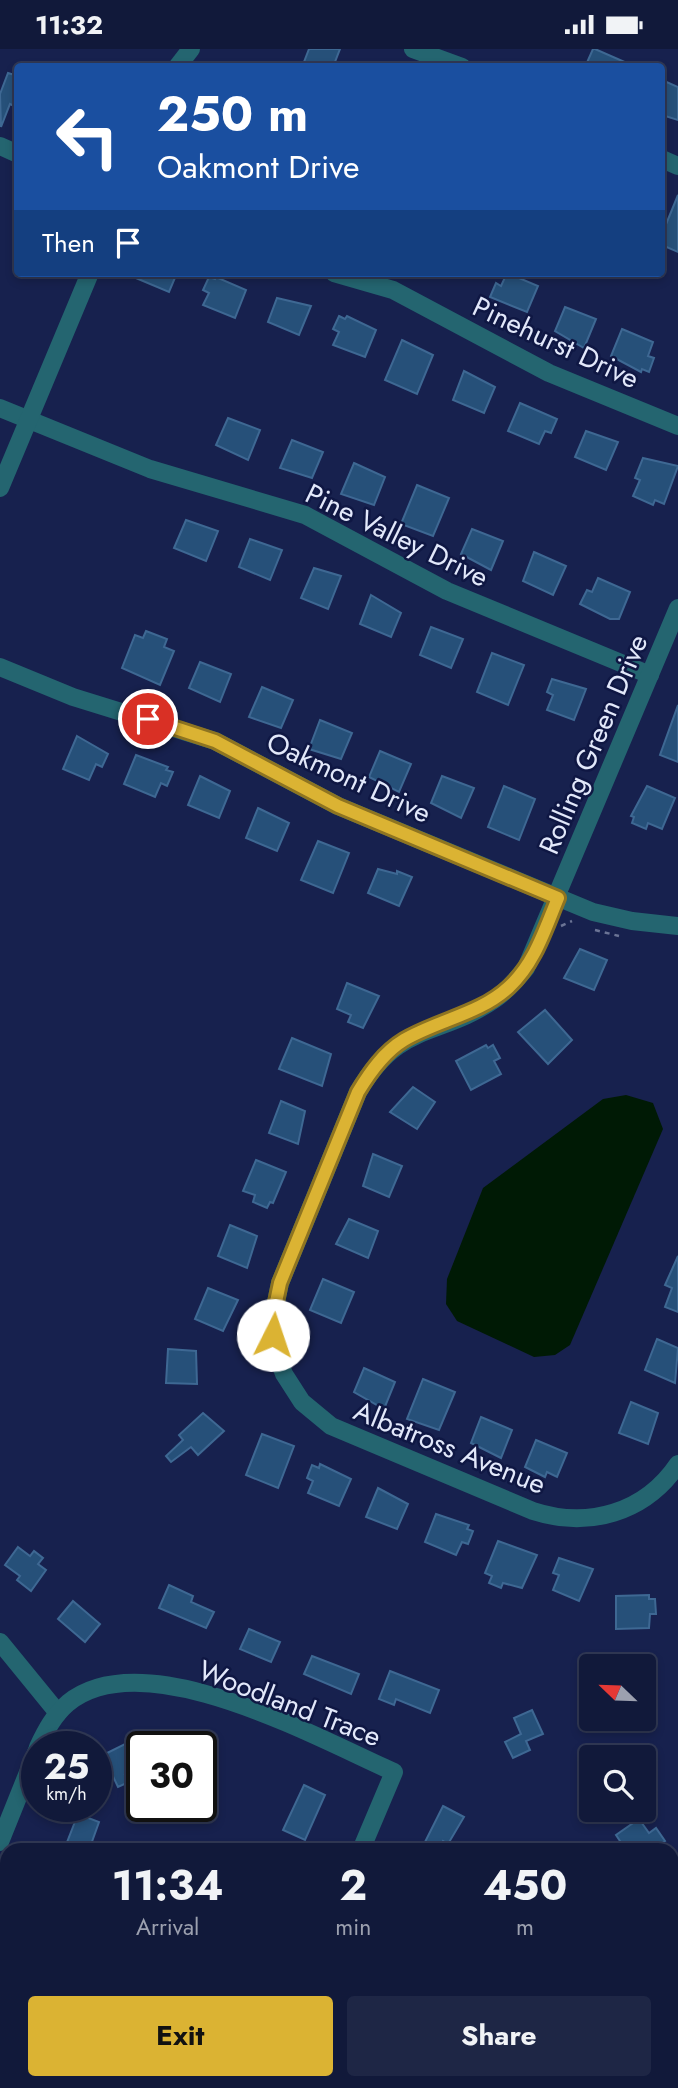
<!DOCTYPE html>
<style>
:root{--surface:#11193a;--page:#1e2645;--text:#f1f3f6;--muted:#9ca0af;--line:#303854;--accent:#dbb333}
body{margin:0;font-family:Jost,sans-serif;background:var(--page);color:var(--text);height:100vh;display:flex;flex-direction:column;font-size:26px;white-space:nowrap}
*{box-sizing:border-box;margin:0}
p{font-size:23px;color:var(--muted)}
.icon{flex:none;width:38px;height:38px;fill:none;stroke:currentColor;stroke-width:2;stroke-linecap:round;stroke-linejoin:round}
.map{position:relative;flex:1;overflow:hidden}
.sheet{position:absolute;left:0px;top:1794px;width:679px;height:247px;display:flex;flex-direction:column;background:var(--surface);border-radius:21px 21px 0 0;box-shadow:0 4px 10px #0003,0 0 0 2px var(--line)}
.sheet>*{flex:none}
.hud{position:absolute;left:14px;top:14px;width:651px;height:214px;border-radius:7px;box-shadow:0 4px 10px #0003,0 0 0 2px var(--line);background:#1a4fa0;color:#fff;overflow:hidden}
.needle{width:46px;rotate:293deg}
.fabs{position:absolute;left:579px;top:1605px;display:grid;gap:14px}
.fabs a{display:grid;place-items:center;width:77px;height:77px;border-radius:7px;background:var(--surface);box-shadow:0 4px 10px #0003,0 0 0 2px var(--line);font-size:35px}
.speed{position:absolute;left:21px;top:1682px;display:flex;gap:14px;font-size:35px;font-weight:700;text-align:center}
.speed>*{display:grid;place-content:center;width:91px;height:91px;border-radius:50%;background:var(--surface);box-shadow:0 4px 10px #0003,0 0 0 2px var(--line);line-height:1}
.speed small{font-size:18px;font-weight:400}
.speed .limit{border:4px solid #111;border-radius:10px;background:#fff;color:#111}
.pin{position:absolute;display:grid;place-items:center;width:60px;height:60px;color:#fff;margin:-30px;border:4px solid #fff;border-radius:50%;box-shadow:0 2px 7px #0007}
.me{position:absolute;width:77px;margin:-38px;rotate:4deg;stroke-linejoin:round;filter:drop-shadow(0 0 5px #0008)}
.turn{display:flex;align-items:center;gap:24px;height:147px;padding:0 28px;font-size:32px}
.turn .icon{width:91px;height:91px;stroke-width:2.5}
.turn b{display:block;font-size:49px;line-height:60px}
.then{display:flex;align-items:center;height:66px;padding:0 28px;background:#0003;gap:14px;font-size:26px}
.eta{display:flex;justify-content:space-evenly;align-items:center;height:119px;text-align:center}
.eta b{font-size:42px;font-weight:700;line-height:49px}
.primary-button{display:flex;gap:14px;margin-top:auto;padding:14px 28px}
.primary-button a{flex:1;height:80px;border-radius:7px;background:var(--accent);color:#111;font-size:28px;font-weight:700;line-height:80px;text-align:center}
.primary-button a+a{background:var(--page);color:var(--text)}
.status{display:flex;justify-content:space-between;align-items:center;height:49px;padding:0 35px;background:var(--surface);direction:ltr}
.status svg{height:19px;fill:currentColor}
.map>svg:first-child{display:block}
.water{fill:#001a05}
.building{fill:#265079;stroke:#3e6893;stroke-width:2}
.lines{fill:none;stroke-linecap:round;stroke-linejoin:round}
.path{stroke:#6b7495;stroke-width:2.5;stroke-dasharray:5 5;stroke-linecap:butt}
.minor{stroke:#246570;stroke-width:18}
.route-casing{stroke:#8e7421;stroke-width:18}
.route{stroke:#dbb333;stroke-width:12}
.labels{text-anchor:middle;stroke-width:5;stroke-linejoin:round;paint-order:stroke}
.street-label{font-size:28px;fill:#e2e8fa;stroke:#0f1743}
</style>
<div class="status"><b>11:32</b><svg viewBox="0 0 49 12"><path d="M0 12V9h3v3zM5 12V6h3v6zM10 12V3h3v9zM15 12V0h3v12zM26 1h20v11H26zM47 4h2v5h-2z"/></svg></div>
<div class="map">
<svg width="678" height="2039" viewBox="0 0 678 2039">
<rect width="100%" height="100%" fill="#17214e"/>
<!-- water -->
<path class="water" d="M626,1046l27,8 10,26 -93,216 -15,10 -21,2 -77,-36 -11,-17 1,-25 36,-91 120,-89z"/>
<!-- building -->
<g class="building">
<path d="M309,0h31l-7,18h-17l-12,-5z"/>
<path d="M593,0h2l41,18h-51z"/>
<path d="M8,24l10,3v32l-8,-4 -9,23 -1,-33z"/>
<path d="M662,31l16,7v33l-16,-5z"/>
<path d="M678,146v57l-16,-7v-11z"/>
<path d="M124,224h53l-8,19z"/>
<path d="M507,224l31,13 -11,26 -37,-15 6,-14 5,3z"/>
<path d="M209,228l6,2 1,-2 30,13 -11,28 -32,-13 6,-12 -6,-3z"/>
<path d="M277,249l34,8 -12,29 -31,-13z"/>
<path d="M565,258l31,12 -12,29 -29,-17z"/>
<path d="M339,267l6,3 2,-3 29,14 -11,27 -32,-12 6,-13 -6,-3z"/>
<path d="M622,280l31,13 -5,14 6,2 -5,14 -7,-3 -1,3 -30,-16z"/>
<path d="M402,291l31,15 -16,39 -32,-14z"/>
<path d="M464,322l31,16 -11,26 -31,-13z"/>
<path d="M520,354l37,16 -6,14 -6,-2 -6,13 -31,-13z"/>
<path d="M228,369l32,12 -12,30 -32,-15z"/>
<path d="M586,382l32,11 -12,28 -31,-13z"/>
<path d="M292,391l31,12 -11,26 -32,-10z"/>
<path d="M643,409l35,8 -14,38 -9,-4 -2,5 -20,-9 7,-16 -5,-2z"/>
<path d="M354,414l31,14 -11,28 -33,-11z"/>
<path d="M417,436l32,13 -16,38 -32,-12z"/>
<path d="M186,471l32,11 -12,30 -32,-13z"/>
<path d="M472,480l31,12 -12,29 -30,-16z"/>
<path d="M250,490l32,11 -12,30 -31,-13z"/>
<path d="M534,503l32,14 -13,29 -30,-14z"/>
<path d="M314,519l27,8 -13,33 -27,-11z"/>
<path d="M598,529l32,14 -11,27h-9l-30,-15 7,-14 5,2z"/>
<path d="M371,546l30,18 -10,24 -31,-13z"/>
<path d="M431,578l32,12 -12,29 -31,-13z"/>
<path d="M146,582l21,8 -3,8 10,4 -14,34 -38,-17 13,-33 8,3z"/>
<path d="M492,604l32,12 -16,40 -31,-13z"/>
<path d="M200,613l31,12 -11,28 -31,-14z"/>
<path d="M552,630l34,10 -12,31 -27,-10 6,-15 -6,-3z"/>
<path d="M262,638l31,13 -12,28 -32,-11z"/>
<path d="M678,656v57l-18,-7z"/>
<path d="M320,671l32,13 -11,26 -32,-10z"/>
<path d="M77,687l31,18 -6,13 -6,-3 -7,16 -26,-11z"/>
<path d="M380,702l31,13 -12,28 -30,-15z"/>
<path d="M136,706l32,12 -2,3 7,2 -6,14 -6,-3 -6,14 -31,-13z"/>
<path d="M200,727l30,15 -11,27 -31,-13z"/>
<path d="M442,727l32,12 -13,30 -30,-15z"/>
<path d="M504,737l31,13 -16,41 -31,-13z"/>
<path d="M647,737l28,12 -13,31 -14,-6 -2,6 -14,-6 2,-6 -3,-1z"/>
<path d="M258,759l31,15 -12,28 -31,-13z"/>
<path d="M318,792l31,12 -16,40 -32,-13z"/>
<path d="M378,820l19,5v-3l15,6 -13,29 -31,-13z"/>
<path d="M580,900l27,11 -13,30 -30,-12z"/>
<path d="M347,934l32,13 -16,32 -15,-6 3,-7 -14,-6z"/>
<path d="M545,961l27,30 -24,24 -30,-32z"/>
<path d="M292,989l39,16 -9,32 -43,-17z"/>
<path d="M486,996l2,3 5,-3 7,13 -6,3 7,13 -30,16 -15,-29z"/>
<path d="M413,1038l22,15 -18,27 -27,-17z"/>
<path d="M281,1052l24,10 -7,33 -29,-11z"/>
<path d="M373,1105l29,12 -13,31 -26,-11z"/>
<path d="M256,1111l30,12 -13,31 -3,-1 -3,6 -14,-6 2,-7 -12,-4z"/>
<path d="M349,1170l29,12 -10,27 -32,-14z"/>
<path d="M230,1176l27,11 -10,32 -29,-12z"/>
<path d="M678,1207v56l-13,-5 7,-19 -7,-3z"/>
<path d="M323,1230l31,13 -13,31 -31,-13z"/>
<path d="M208,1239l30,12 -15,31 -28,-12z"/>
<path d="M657,1290l21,9 -3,35 -30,-13z"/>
<path d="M168,1300l28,2 1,33 -31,-1z"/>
<path d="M364,1319l31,14 -11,27 -30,-17z"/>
<path d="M423,1330l32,13 -16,38 -32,-11z"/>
<path d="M631,1353l27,11 -10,31 -29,-11z"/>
<path d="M203,1364l21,18 -26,24 -7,-8 -20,15 -5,-6 17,-16 -4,-5z"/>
<path d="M481,1368l31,13 -11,28 -30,-15z"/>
<path d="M262,1385l32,12 -16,42 -32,-13z"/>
<path d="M536,1391l31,13 -10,24 -10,-5 -2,5 -20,-10z"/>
<path d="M320,1415l31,15 -12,27 -31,-13 5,-12 -6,-3 5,-13 7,3z"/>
<path d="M378,1439l30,16 -11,25 -31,-12z"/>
<path d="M436,1465l33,11 -2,4 6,2 -5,13 -6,-2 -6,13 -31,-13z"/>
<path d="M498,1492l39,14 -15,33 -19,-5 -2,5 -12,-5 3,-7 -7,-3z"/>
<path d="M18,1498l12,9 4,-5 9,7 -5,6 8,6 -15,21 -14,-11 3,-4 -15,-11z"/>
<path d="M559,1509l34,11 -14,32 -26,-11 6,-15 -6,-2z"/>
<path d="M169,1536l24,11 -2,6 23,10 -8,16 -47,-20z"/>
<path d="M649,1546v4h6l1,15h-6l-1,14 -33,1v-33z"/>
<path d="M73,1552l27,23 -15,18 -27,-23z"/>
<path d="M249,1580l31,13 -9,20 -31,-13z"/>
<path d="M312,1607l47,18 -8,20 -47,-20z"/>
<path d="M390,1622l49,19 -9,23 -34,-14 -2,6 -15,-6z"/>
<path d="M532,1661l11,24 -17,7 4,9 -17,8 -8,-16 16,-8 -7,-16z"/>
<path d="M129,1693l12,26 -16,7 4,7 -11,5 -15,-32z"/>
<path d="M304,1736l21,10 -20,45 -22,-10z"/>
<path d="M443,1757l21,11 -16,27 -5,-3 -4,9h-18z"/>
<path d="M78,1765l21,8 -10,28h-25z"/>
<path d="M639,1770l10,14 7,-5 9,13 -14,9h-25l-10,-15z"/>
</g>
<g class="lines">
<!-- path -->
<g class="path">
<path d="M561,877l11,-5"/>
<path d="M595,881l24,6"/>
</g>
<!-- minor -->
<g class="minor">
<path d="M413,0l49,18"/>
<path d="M177,18l14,-18"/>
<path d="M0,97l18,8"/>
<path d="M662,110l16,7"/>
<path d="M334,224l59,17 156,83 129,53"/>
<path d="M0,359l150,61 155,46 142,76 203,84"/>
<path d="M0,439l90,-215"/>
<path d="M678,559l-152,360c-9,11 -19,23 -31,31 -56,39 -95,21 -137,93l-78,191 -8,38 5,34 7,19 18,28 29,24 202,85c55,18 112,2 145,-47"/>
<path d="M0,618l73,30 142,44 123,65 255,106 39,9 46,5"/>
<path d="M0,1593l58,71"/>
<path d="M38,1698c8,-17 16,-32 30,-44 76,-62 249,35 326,69l-33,78"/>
<path d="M0,1793l37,-92"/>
<path d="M672,1829l6,-4"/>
<path d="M268,2039l2,-5"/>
</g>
</g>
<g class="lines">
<!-- route casing -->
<g class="route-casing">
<path id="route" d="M148,670l67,22 123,65 220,92c-13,31 -23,65 -49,89 -29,27 -71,33 -105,53 -20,12 -34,32 -46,52l-78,191 -8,38 1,14"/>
</g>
<!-- route -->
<use href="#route" class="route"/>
</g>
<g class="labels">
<!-- street labels -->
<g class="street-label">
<text transform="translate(556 293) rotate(25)" y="10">Pinehurst Drive</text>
<text transform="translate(397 486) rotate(26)" y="10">Pine Valley Drive</text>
<text transform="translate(593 695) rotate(-67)" y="10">Rolling Green Drive</text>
<text transform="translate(349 728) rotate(25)" y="10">Oakmont Drive</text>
<text transform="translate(450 1398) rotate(22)" y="10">Albatross Avenue</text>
<text transform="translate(290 1654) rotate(21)" y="10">Woodland Trace</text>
</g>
</g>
</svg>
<div class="fabs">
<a><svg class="needle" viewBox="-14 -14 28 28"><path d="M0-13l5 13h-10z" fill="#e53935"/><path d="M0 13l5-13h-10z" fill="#9ca0af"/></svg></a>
<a><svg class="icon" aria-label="search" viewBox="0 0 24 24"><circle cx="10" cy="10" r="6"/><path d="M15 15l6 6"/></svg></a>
</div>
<div class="speed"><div>25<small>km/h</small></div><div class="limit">30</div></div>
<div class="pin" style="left:148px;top:670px;background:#d93025"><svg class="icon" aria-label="arrive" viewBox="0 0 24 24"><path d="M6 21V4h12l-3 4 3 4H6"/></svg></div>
<svg class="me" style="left:273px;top:1286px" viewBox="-20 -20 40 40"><circle r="19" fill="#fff"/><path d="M0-13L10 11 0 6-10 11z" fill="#dbb333"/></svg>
<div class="hud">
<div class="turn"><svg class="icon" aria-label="left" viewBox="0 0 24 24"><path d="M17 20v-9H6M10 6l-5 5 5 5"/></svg><div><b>250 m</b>Oakmont Drive</div></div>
<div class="then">Then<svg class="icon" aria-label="arrive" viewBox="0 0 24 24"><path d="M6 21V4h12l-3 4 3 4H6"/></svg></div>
</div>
<section class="sheet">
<div class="eta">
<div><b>11:34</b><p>Arrival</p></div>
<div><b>2</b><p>min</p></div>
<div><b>450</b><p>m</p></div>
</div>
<div class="primary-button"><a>Exit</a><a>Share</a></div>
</section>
</div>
